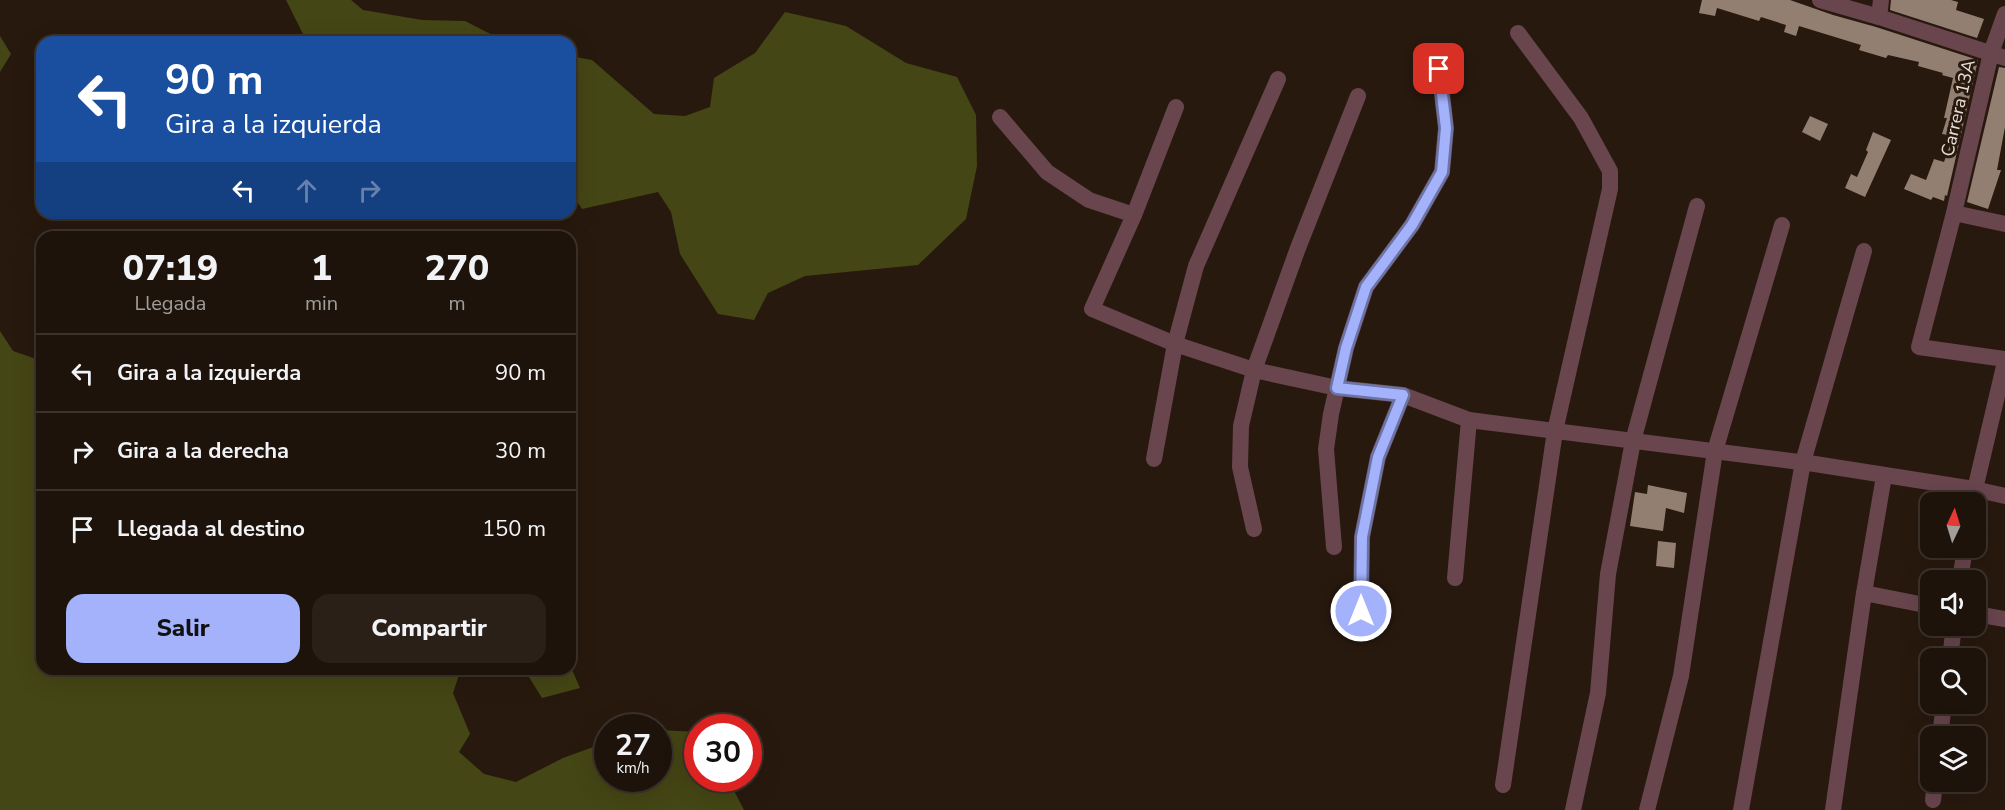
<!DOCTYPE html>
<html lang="es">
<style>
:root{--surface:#1e130a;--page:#2b2018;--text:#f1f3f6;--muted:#a19e9c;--line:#3c322b;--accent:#a4b2fc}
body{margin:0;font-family:"Nunito Sans",sans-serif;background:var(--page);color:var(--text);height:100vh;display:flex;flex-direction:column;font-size:22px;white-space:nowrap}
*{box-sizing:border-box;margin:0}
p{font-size:20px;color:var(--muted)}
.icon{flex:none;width:33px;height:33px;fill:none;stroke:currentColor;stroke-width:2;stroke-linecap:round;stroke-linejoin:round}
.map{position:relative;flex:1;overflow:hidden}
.drawer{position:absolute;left:36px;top:231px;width:540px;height:444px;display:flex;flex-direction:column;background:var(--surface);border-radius:18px;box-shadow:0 6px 24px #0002,0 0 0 2px var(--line)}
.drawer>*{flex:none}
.top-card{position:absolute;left:36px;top:36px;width:540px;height:183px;border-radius:18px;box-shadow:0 6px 24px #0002,0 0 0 2px var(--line);background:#1a4fa0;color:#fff;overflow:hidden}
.needle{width:39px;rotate:4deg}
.buttons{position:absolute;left:1920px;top:492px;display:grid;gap:12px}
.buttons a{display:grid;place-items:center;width:66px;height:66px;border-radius:12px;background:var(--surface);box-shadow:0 6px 24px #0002,0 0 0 2px var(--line);font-size:30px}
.speed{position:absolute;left:594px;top:714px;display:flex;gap:12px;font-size:30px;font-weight:700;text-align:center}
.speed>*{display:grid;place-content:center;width:78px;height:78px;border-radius:50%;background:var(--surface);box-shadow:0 6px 24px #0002,0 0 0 2px var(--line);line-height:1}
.speed small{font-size:15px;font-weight:400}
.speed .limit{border:9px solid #d22;background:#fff;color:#111}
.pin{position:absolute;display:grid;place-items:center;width:51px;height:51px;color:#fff;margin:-26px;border-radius:12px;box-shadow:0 3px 9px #0006}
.me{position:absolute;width:66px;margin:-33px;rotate:0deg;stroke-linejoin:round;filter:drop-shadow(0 0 4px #0008)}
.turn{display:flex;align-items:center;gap:21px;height:126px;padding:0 30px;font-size:27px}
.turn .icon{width:78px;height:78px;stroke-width:2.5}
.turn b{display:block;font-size:42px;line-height:51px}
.lanes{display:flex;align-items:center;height:57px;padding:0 30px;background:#0003;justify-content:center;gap:30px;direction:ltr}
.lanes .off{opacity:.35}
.eta{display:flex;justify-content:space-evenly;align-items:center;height:102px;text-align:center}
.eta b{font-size:36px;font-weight:800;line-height:42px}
.primary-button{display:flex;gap:12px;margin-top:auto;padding:12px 30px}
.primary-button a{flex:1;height:69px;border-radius:18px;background:var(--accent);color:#111;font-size:24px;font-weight:800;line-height:69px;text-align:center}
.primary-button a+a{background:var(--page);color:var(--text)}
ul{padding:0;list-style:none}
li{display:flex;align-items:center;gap:18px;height:78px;padding:0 30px;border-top:2px solid var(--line)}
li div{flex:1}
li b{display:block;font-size:22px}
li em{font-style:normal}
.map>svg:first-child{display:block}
.green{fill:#454615}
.building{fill:#937f72}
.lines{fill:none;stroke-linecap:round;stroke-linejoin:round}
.street{stroke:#69454e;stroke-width:16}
.route-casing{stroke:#6b74a4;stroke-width:15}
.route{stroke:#a4b2fc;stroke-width:10}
.labels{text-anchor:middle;stroke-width:6;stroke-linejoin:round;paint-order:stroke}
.street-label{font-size:18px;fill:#e8ddd6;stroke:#28190e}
</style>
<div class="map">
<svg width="2005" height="810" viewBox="0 0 2005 810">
<rect width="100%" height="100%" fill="#28190e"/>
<!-- green -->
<g class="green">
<path d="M286,0h65l12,10 59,10 43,1 41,21h-199z"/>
<path d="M785,12l61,14 60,37 51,14 19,38 1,51 -11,53 -48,46 -113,11 -37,17 -14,27 -36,-6 -38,-60 -9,-42 -13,-20 -76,17 -12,-18v-135l22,4 62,54 31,2 25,-9 4,-29 41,-25z"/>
<path d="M0,36l11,18 -11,18z"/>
<path d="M0,331l13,20 29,10v308h419l-8,24 17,41 -11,18 25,22 32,8 47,-24 44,-16 1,36h50l1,-48 38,2 1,46 30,1 16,31h-744z"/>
<path d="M570,665l10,23 -38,10 -18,-29h46z"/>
</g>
<!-- building -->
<g class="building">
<path d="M1702,0h88l43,15 43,12 102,33 -31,136 -2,-1 -1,6 -11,-4 -2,3 -27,-11 7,-15 15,6 8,-21 10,3 9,-26 -11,-2 5,-16h-3l9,-40 -11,-3 1,-2 -25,-7 1,-4 -31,-7 -2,3 -27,-8 2,-5 -62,-19 -3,10 -12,-4 2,-7 -25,-8 -2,4 -42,-13 -2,8 -16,-3z"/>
<path d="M1891,0h60l7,2 -2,8 28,9 -7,19 -87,-28z"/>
<path d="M1999,67l6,1v59l-8,43h4l-13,39 -21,-7z"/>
<path d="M1810,116l18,8 -8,17 -18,-9z"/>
<path d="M1873,132l18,8 -26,57 -20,-9 6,-14 6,3 11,-25 -2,-2z"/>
<path d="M1648,485l39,8 -3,20 -18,-5 -3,23 -33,-5 5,-34 12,2z"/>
<path d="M1658,541l18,2 -2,25 -18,-2z"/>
</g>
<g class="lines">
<!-- street -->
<g class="street">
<path d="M1820,0l59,17 126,41"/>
<path d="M2005,14l-14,39 -37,160 -35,134 86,12"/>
<path d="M1879,17l2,-17"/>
<path d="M1176,107l-42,108 -42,94 83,35 79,26 83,18 66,7 66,25 346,44 159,25 31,7"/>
<path d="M1000,117l47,55 42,28 45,15"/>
<path d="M1954,213l51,11"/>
<path d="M1154,459l21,-115 21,-78 82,-187"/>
<path d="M1972,502l33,-140"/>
<path d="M1254,529l-14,-62 1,-41 13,-56 44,-122 60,-152"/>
<path d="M1334,547l-8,-98 5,-35 15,-66 20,-61 46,-62 30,-53 4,-44 -7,-59"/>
<path d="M1455,578l14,-158"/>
<path d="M1960,580l5,-32"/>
<path d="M1864,593l66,13"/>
<path d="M1361,611l1,-74 16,-80 25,-62"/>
<path d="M1976,614l29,5"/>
<path d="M1950,658l4,-32"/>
<path d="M1940,736l4,-32"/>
<path d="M1503,785l52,-354 55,-242v-18l-29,-53 -63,-85"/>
<path d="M1933,800l2,-18"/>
<path d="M1573,810l25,-117 10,-119 25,-133 64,-235"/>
<path d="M1647,810l34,-134 34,-225 67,-226"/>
<path d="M1741,810l62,-348 61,-211"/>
<path d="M1833,810l31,-217 20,-117"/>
</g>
</g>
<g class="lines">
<!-- route casing -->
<g class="route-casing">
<path id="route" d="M1361,611l1,-74 16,-80 25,-62 -66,-7 9,-40 20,-61 46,-62 30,-53 4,-44 -7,-59"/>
</g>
<!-- route -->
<use href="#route" class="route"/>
</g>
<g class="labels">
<!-- street labels -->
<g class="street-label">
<text transform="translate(1958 108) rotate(-77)" y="6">Carrera 13A</text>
</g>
</g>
</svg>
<div class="buttons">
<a><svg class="needle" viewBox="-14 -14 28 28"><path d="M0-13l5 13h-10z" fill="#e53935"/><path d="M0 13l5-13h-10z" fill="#a19e9c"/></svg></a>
<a><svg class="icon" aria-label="sound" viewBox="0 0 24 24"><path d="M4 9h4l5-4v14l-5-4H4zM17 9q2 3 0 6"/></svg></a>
<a><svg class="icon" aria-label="search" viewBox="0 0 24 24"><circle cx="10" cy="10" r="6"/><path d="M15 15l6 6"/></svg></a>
<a><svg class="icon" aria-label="layers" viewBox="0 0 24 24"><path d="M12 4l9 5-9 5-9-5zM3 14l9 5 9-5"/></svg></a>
</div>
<div class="speed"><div>27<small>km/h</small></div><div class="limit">30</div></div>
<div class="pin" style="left:1439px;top:69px;background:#d93025"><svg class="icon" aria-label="arrive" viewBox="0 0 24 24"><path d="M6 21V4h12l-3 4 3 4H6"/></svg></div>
<svg class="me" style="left:1361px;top:611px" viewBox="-20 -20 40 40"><circle r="17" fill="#a4b2fc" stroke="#fff" stroke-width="3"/><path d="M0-11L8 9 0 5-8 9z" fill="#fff"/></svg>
<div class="top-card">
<div class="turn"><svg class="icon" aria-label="left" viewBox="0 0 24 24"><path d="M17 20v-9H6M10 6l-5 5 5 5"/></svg><div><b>90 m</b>Gira a la izquierda</div></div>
<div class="lanes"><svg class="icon" aria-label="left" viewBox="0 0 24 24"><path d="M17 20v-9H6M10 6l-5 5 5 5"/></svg><svg class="icon off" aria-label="ahead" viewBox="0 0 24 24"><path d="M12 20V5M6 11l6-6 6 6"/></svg><svg class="icon off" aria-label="right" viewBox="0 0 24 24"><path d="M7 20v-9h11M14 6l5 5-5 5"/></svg></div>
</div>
<section class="drawer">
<div class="eta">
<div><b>07:19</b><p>Llegada</p></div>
<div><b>1</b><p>min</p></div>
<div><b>270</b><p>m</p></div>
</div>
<ul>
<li><svg class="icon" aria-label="left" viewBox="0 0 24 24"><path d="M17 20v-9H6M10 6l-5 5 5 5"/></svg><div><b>Gira a la izquierda</b></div><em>90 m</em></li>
<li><svg class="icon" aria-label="right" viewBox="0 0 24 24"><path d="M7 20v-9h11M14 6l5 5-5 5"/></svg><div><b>Gira a la derecha</b></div><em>30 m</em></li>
<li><svg class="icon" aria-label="arrive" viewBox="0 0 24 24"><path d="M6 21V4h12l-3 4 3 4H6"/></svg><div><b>Llegada al destino</b></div><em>150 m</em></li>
</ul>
<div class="primary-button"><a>Salir</a><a>Compartir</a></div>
</section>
</div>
